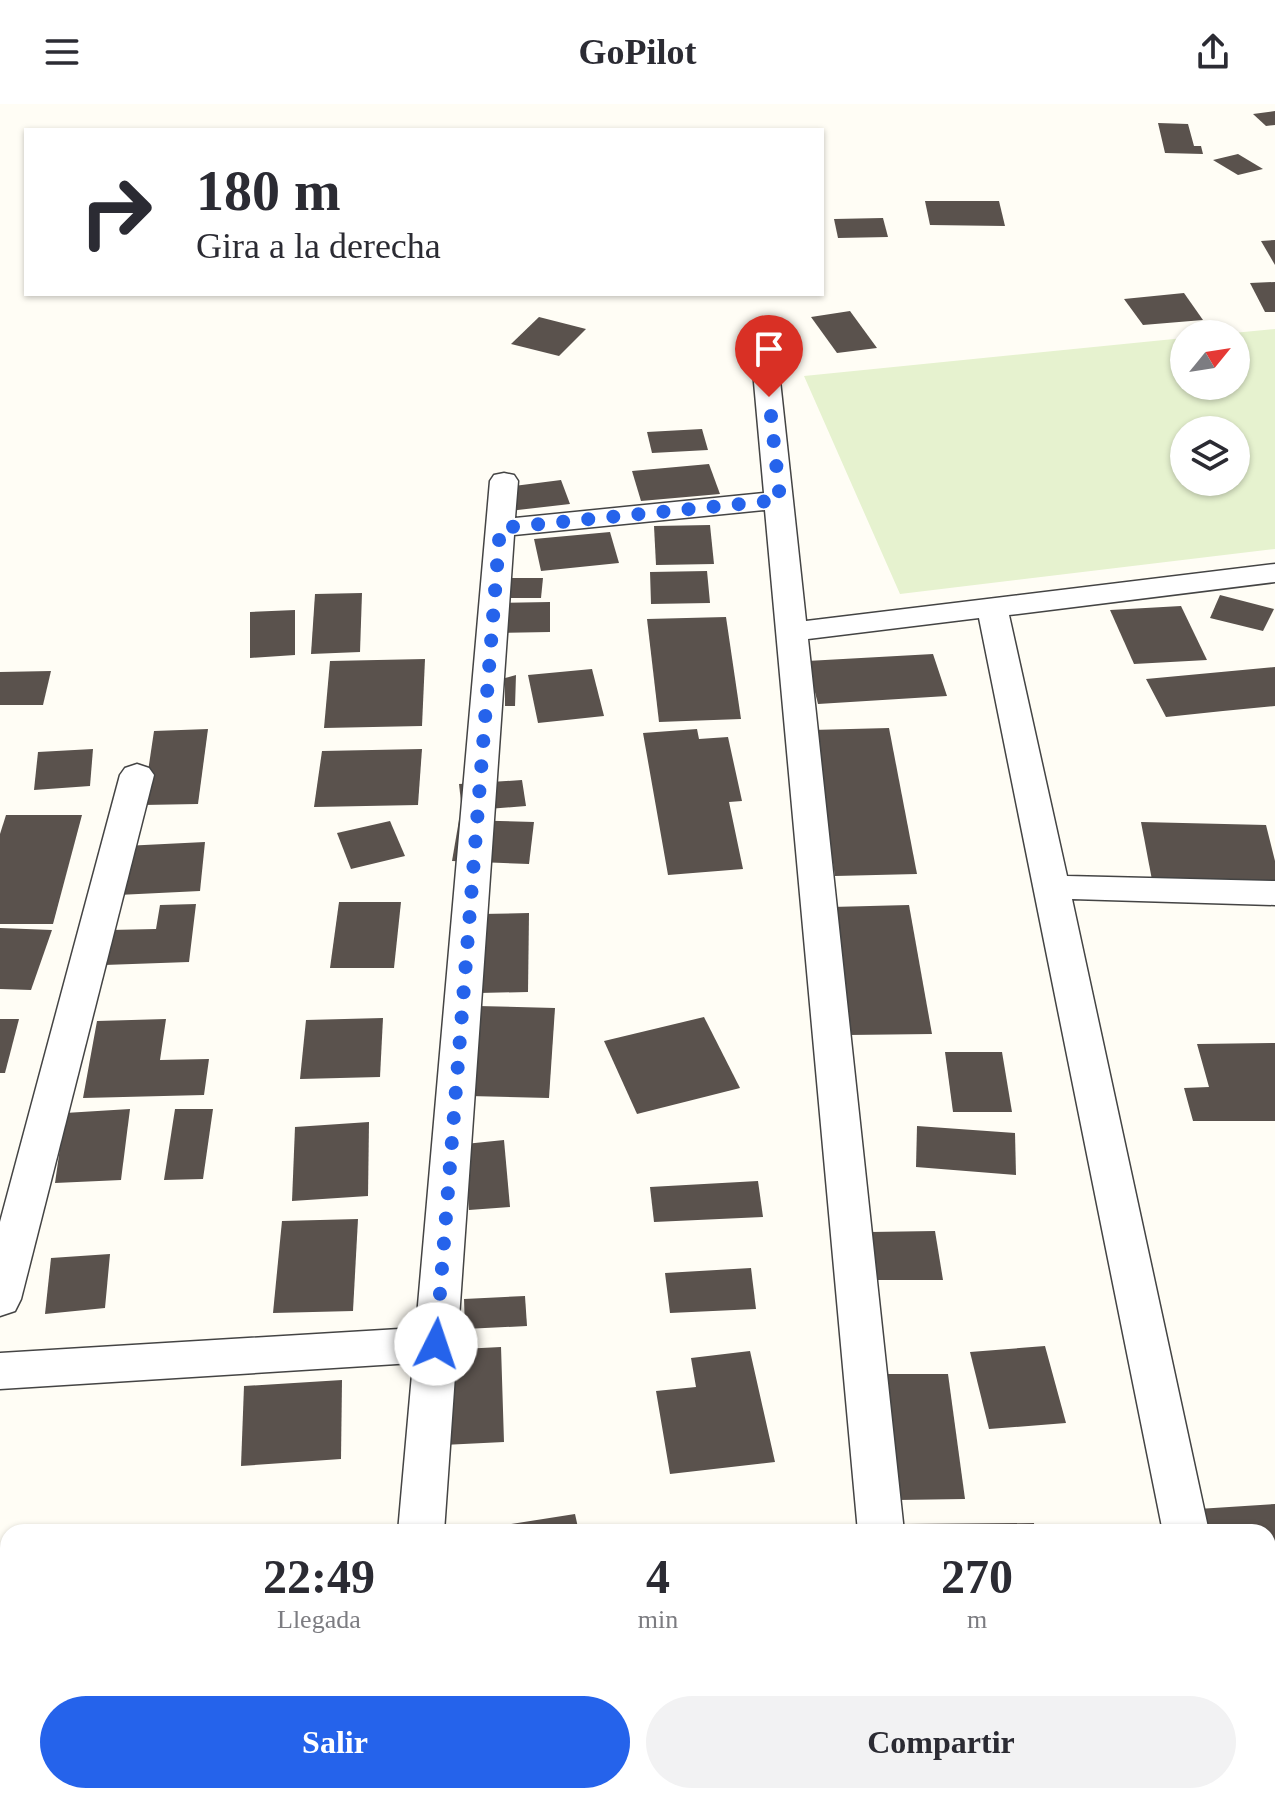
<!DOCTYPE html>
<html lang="es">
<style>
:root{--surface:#fff;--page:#f2f2f3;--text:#2b2b33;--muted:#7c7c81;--accent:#2563eb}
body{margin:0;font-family:"Times New Roman",serif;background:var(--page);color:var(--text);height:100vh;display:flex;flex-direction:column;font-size:30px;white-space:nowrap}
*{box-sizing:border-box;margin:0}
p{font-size:26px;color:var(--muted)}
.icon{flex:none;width:44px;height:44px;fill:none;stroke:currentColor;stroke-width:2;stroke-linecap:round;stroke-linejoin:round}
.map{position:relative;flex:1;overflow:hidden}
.panel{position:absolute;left:0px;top:1420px;width:1276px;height:280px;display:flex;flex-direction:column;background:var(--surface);border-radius:24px 24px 0 0;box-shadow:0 2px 6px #0004}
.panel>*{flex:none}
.hud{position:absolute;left:24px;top:24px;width:800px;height:168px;border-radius:0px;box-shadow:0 2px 6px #0004;background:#fff;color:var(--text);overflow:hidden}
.needle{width:52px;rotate:60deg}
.buttons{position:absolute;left:1170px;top:216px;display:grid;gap:16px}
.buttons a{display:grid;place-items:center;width:80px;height:80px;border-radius:50%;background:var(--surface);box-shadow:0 2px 6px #0004;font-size:40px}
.pin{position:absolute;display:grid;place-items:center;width:68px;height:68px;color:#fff;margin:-82px -34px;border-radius:50% 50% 50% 0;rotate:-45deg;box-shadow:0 0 8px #0007}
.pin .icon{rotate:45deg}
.me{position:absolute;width:88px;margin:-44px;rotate:4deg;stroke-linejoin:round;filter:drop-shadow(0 0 6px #0008)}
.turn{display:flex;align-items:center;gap:28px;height:168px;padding:0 40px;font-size:36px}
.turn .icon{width:104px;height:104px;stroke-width:2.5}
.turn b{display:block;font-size:56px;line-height:68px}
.eta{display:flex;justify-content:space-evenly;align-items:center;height:136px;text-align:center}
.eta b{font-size:48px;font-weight:700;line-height:56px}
.action{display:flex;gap:16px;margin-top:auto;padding:16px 40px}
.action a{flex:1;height:92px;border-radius:48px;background:var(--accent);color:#fff;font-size:32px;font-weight:700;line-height:92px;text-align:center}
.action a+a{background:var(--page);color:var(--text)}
header{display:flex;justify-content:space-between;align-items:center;height:104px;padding:0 40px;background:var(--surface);font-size:36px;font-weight:700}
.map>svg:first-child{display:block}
.pitch{fill:#e6f2cf;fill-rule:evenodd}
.building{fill:#5a524d}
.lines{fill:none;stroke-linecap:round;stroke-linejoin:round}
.minor-casing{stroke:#444;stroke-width:3}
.minor{fill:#fff;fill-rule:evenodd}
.route{stroke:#2563eb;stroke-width:14;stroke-dasharray:0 25.2}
</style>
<header><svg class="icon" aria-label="menu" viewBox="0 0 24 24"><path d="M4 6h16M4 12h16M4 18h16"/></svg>GoPilot<svg class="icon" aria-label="share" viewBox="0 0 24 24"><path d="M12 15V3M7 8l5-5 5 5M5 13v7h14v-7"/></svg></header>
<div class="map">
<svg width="1275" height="1700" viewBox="0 0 1275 1700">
<rect width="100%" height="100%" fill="#fffdf5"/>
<!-- pitch -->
<path class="pitch" d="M1275,225v220l-375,45 -96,-218 380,-38v48h52v-52h-13zM1184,326h52v52h-52z"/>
<!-- building -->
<g class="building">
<path d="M1275,7v14l-9,1 -13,-12z"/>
<path d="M1158,19l30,1 6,22h7l2,8 -38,-1z"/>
<path d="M1238,50l25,15 -25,6 -25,-15z"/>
<path d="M925,97h74l6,25 -75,-1z"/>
<path d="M883,114l5,19 -50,1 -4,-19z"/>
<path d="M1275,136v25l-14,-24z"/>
<path d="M1275,178v30h-10l-15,-29z"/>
<path d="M1184,189l19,27 -60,5 -19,-26z"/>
<path d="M850,207l27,37 -40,5 -26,-36z"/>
<path d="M539,213l47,12 -27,27 -48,-12z"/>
<path d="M702,325l6,21 -56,3 -5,-21z"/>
<path d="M709,360l11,30 -79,7 -9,-30z"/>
<path d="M561,376l9,24 -61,7 5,-25z"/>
<path d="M710,421l4,39 -58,1 -2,-39z"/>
<path d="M610,428l9,31 -78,8 -7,-32z"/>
<path d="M707,467l3,32 -59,1 -1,-32z"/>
<path d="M505,474h38l-2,20h-38z"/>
<path d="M362,489l-2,59 -49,2 4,-60z"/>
<path d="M1220,491l54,14 -11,22 -53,-13z"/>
<path d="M550,498v30l-49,1v-30z"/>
<path d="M1181,502l26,54 -73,4 -24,-54z"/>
<path d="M295,506v45l-45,3v-46z"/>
<path d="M726,513l15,102 -82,3 -12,-103z"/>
<path d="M933,550l14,42 -129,8 -11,-43z"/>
<path d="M425,555l-3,67 -98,2 6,-67z"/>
<path d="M1275,563v39l-52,5 -57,6 -20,-38z"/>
<path d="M592,565l12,47 -66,7 -10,-48z"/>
<path d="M51,567l-8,34h-43v-33z"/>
<path d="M516,571l-1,31h-10v-28z"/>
<path d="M889,624l28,146 -82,2 -23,-146z"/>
<path d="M208,625l-10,75 -55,1 11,-74z"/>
<path d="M697,625l2,10 29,-2 14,64 -13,1 14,67 -75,6 -25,-142z"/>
<path d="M93,645l-3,37 -56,4 4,-38z"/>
<path d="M422,645l-4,56 -104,2 8,-56z"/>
<path d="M522,676l4,26 -64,5 -3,-27z"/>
<path d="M6,711h76l-29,109h-53v-90z"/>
<path d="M459,716l75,2 -5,42 -77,-3z"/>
<path d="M390,717l15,35 -54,13 -14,-36z"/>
<path d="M1141,718l125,3 9,36v22l-123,-3z"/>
<path d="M205,738l-5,49 -82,4 6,-49z"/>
<path d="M339,798h62l-7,66h-64z"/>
<path d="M196,800l-7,58 -85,3 6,-35 46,-1 4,-24z"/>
<path d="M909,801l23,129 -84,1 -17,-128z"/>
<path d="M529,809l-1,79 -49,1 2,-79z"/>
<path d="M0,824l52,2 -21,60 -31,-1z"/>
<path d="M478,902l77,2 -6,90 -80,-2z"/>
<path d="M704,913l36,71 -103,26 -33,-73z"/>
<path d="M383,914l-3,59 -80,2 6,-59z"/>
<path d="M0,915h19l-14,54h-5z"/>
<path d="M166,915l-6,41 49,-1 -5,36 -121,3 14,-77z"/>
<path d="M1275,939v78h-82l-9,-33 25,-1 -12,-43z"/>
<path d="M945,948h57l10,60h-59z"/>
<path d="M130,1005l-9,71 -66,3 10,-70z"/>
<path d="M175,1005h38l-10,70 -39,1z"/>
<path d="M369,1018l-1,74 -76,5 3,-74z"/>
<path d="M917,1022l98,7 1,42 -100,-8z"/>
<path d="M504,1036l6,67 -41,3 -4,-66z"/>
<path d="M758,1077l5,36 -109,5 -4,-35z"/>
<path d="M358,1115l-5,92 -80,2 9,-92z"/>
<path d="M935,1127l8,49h-67l-6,-48z"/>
<path d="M110,1150l-5,54 -60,6 6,-56z"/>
<path d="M751,1164l5,41 -86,4 -5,-40z"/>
<path d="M525,1192l2,30 -62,3 -1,-30z"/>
<path d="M1045,1242l21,77 -77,6 -19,-77z"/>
<path d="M501,1243l3,95 -61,3 -1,-95z"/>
<path d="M750,1247l25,111 -105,12 -14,-83 40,-4 -5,-29z"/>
<path d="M882,1270h66l17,125 -68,1z"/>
<path d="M342,1276l-1,79 -100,7 3,-80z"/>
<path d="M1275,1400v114l-7,1v-87h-63l-7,-23z"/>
<path d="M575,1410l4,18h-106v-2z"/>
<path d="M1034,1419l1,9h-131l-1,-8z"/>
<path d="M763,1421l1,7h-52v-2z"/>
<path d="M234,1424l89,1v3h-89z"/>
<path d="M417,1692h88v8h-89z"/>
<path d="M674,1692h99l1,8h-99z"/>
</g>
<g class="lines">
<!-- minor casing -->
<g class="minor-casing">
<g id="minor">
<path d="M766,259l9,2 4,6 27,250 469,-57v18l-266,33 58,261 208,5v24l-203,-6 137,633h-46l-184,-914 -171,21 96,893h-46l-93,-1022 -251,25 -70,997h-46l15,-169 -413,26v-36l416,-25 74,-847 4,-6 10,-2 10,2 4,6 -3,37 249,-25 -11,-122 4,-6z"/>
<path d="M137,660l12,4 5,7 -133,524 -6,12 -15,5v-94l120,-447 5,-7z"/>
<path d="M376,1692h50l-1,8h-50z"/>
<path d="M882,1692h50l1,8h-50z"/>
<path d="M1216,1692h50l1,8h-50z"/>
</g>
</g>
<!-- minor -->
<use href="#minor" class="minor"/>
</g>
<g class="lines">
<!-- route -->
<path class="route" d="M436,1240l64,-816 280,-28 -11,-103"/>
</g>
</svg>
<div class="buttons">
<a><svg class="needle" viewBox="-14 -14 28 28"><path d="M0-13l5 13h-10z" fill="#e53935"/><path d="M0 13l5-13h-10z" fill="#7c7c81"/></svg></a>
<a><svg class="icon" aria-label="layers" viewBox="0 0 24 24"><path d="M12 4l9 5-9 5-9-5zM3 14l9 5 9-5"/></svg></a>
</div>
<div class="pin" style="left:769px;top:293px;background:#d93025"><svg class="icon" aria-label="arrive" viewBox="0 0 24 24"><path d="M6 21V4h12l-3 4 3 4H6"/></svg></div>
<svg class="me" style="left:436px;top:1240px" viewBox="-20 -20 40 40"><circle r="19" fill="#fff"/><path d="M0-13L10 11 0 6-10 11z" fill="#2563eb"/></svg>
<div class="hud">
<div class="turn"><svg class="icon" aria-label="right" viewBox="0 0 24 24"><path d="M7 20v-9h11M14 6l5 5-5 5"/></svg><div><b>180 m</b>Gira a la derecha</div></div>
</div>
<section class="panel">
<div class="eta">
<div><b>22:49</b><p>Llegada</p></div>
<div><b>4</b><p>min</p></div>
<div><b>270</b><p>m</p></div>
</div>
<div class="action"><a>Salir</a><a>Compartir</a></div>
</section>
</div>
